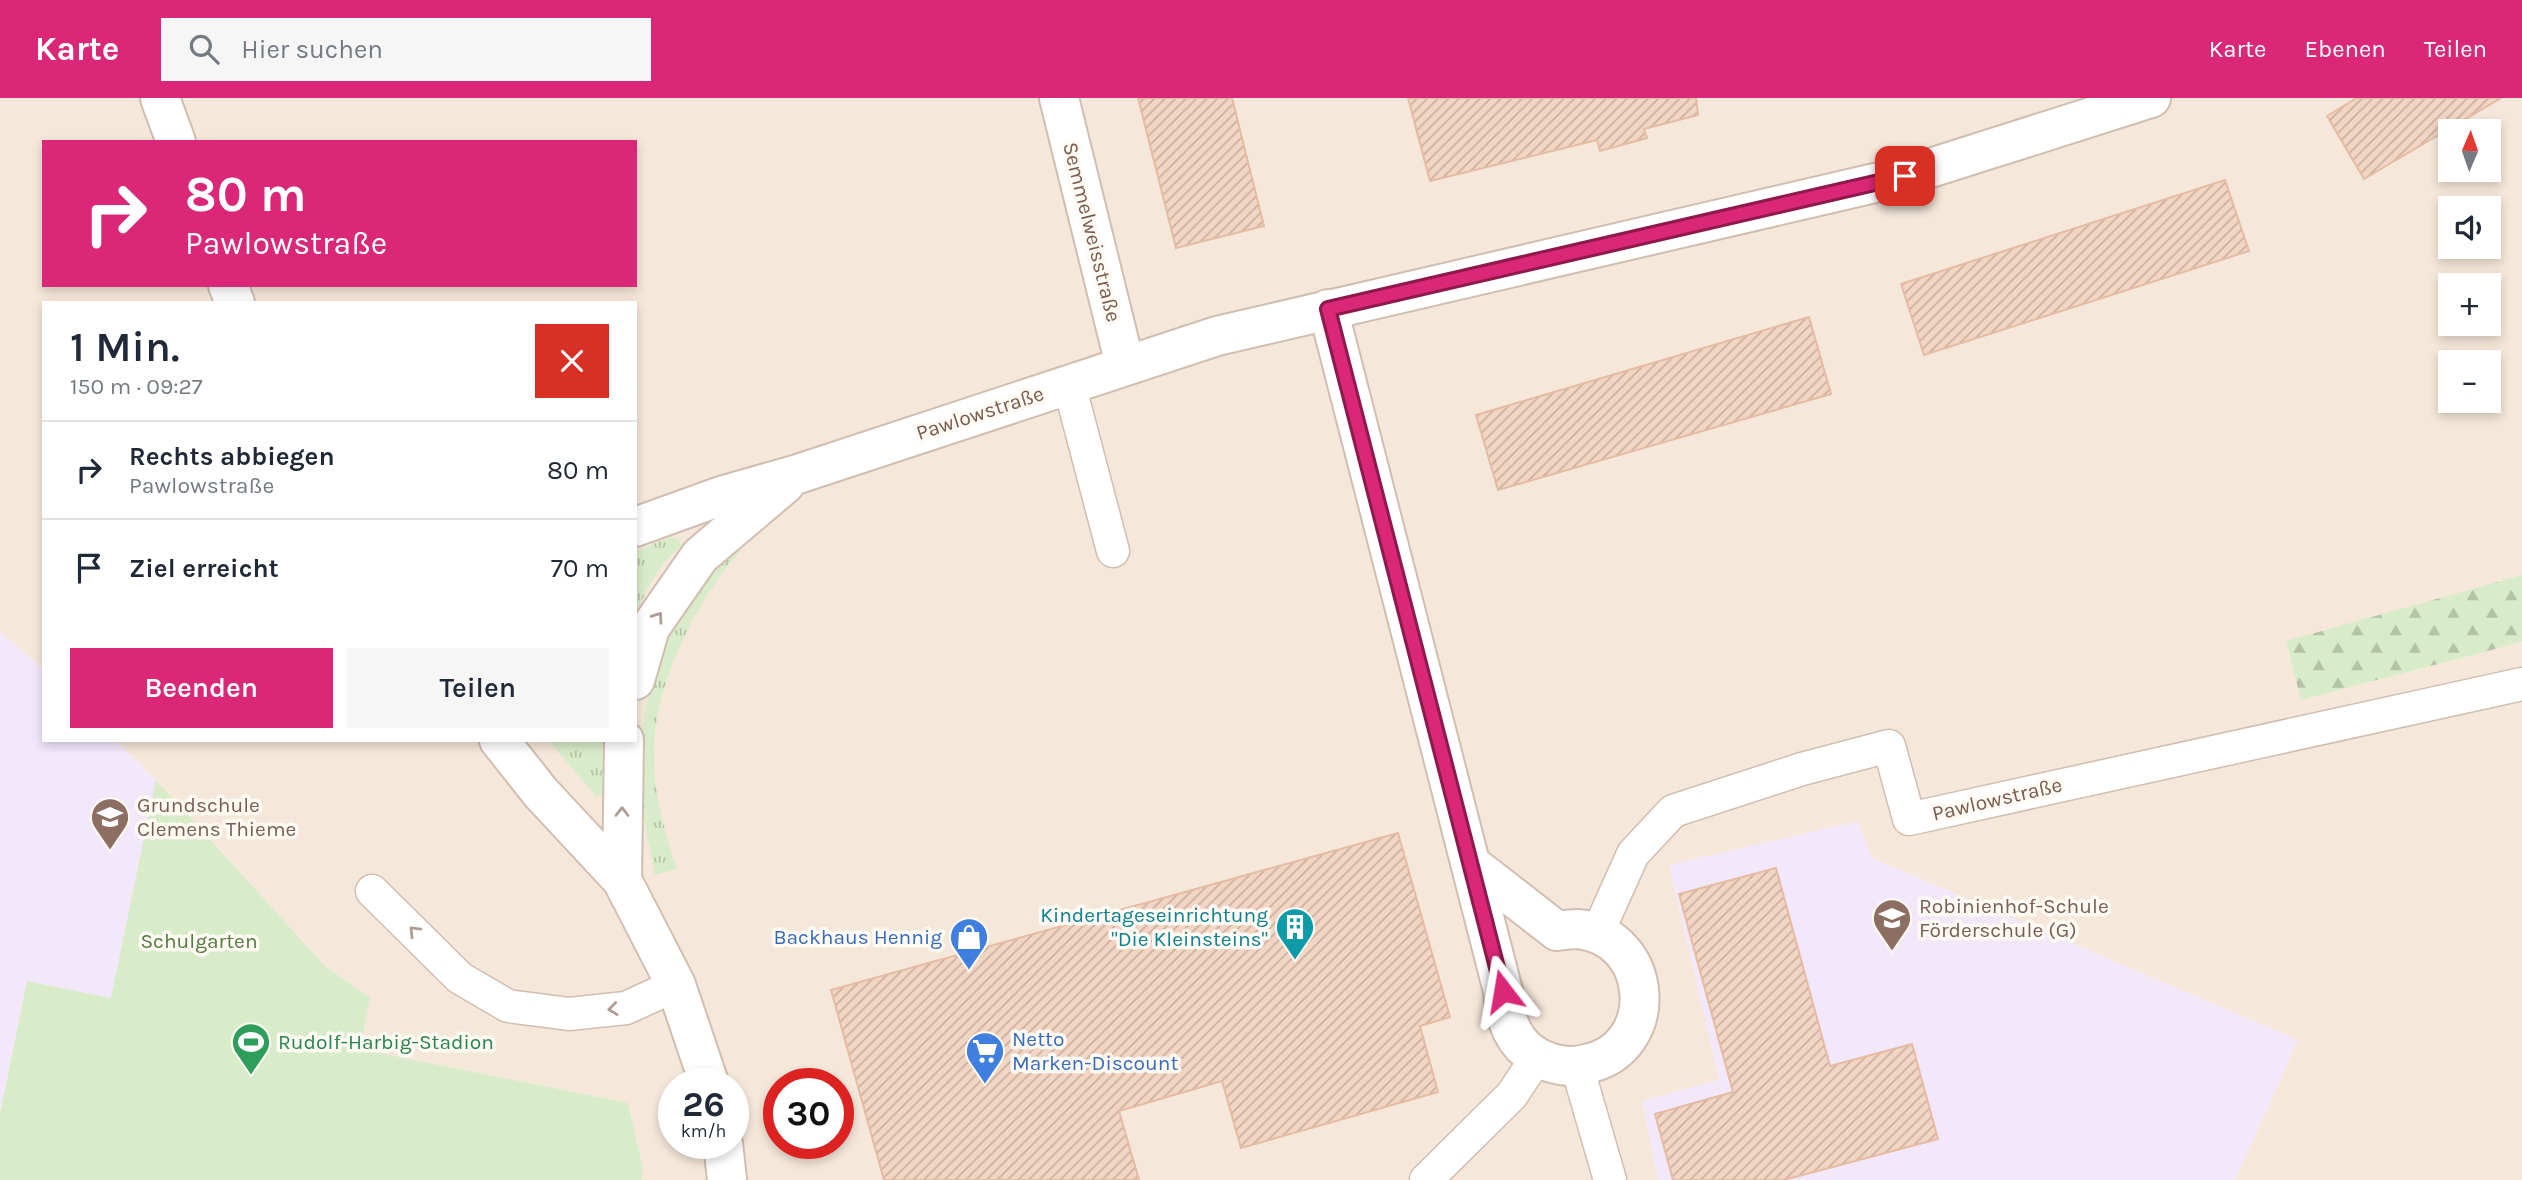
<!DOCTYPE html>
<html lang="de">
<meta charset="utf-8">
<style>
:root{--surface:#fff;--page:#f6f6f7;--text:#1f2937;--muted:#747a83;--line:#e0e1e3;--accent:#db2777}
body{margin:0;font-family:Karla,sans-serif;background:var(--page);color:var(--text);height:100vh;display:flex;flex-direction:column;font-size:26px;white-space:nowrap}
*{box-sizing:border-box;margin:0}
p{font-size:23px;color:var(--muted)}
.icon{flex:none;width:38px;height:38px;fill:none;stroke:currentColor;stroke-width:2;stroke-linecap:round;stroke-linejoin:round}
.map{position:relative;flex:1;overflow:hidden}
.panel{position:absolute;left:42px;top:203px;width:595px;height:441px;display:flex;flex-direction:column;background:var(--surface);border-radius:0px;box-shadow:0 4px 10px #0003}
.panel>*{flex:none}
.hud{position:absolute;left:42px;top:42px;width:595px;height:147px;border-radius:0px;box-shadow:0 4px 10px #0003;background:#db2777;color:#fff;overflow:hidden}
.needle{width:46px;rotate:2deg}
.buttons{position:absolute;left:2438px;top:21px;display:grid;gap:14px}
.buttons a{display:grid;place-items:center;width:63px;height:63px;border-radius:0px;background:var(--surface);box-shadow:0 4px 10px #0003;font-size:35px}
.speed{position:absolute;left:658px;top:970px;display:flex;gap:14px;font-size:35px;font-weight:700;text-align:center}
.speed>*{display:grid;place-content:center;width:91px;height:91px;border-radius:50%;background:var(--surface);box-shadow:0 4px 10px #0003;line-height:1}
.speed small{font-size:18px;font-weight:400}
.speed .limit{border:10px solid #d22;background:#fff;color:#111}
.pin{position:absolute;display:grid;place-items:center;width:60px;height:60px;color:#fff;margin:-30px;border-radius:14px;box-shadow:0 4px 10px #0006}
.me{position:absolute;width:77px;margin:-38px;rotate:346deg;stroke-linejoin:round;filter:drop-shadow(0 0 5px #0008)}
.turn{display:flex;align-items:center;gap:24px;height:147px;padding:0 28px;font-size:32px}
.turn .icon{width:91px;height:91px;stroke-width:2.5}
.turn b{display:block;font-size:49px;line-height:60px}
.round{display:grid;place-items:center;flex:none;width:74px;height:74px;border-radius:0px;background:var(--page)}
.overview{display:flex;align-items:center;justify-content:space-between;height:119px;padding:0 28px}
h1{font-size:42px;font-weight:600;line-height:52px}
.primary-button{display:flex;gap:14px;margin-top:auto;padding:14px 28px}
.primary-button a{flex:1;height:80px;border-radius:0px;background:var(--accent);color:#fff;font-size:28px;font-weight:600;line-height:80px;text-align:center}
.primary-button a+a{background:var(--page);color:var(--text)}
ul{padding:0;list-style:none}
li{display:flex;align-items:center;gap:21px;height:98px;padding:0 28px;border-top:2px solid var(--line)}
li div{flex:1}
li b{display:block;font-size:26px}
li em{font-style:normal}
header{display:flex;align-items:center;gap:42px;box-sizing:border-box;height:98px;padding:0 35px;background:var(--accent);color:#fff}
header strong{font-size:33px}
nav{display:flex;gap:38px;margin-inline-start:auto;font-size:24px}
.search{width:490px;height:63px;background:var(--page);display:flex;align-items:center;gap:18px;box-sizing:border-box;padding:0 24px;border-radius:0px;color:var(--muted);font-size:26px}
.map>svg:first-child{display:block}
.residential{fill:#f5e8da;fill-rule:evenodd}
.education{fill:#f3e8fa}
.grass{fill:url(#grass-tufts)}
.forest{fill:url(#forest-firs)}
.garden{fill:#d8ecc9}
.building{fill:url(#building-hatch);stroke:#e6bba3;stroke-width:2}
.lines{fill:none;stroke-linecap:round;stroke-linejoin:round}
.lane-casing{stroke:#d1beb0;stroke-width:35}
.street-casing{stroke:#d1beb0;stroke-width:42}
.lane{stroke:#fff;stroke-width:32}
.street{stroke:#fff;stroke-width:38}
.oneway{stroke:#af9d94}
.route-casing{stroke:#8e194d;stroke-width:18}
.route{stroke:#db2777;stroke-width:12}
.labels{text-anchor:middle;stroke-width:7;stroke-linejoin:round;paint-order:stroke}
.street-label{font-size:21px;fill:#7a5c4d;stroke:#fffaf3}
.education-label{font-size:21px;fill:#785e54;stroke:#fffaf3;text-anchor:start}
.culture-label{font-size:21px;fill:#0d838f;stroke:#fffaf3;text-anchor:end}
.shop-label{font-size:21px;fill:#366cbe;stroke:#fffaf3;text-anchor:end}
.park-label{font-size:21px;fill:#537a41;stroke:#fffaf3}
.leisure-label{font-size:21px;fill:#27864d;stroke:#fffaf3;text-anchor:start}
</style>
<header>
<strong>Karte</strong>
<div class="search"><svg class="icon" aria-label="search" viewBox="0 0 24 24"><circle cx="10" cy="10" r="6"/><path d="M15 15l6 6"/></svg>Hier suchen</div>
<nav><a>Karte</a><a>Ebenen</a><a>Teilen</a></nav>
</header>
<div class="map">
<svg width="2522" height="1082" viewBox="0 0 2522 1082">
<defs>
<pattern id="grass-tufts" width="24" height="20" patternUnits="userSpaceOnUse" patternTransform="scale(1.75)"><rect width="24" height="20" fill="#d8ecc9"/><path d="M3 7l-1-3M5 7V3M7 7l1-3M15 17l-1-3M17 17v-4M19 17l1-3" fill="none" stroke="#b4c2a5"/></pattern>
<pattern id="forest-firs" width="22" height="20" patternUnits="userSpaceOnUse" patternTransform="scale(1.75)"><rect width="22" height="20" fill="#d8ecc9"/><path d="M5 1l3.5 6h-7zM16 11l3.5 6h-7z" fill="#b4c2a5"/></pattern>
<pattern id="building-hatch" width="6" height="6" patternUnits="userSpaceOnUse" patternTransform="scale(1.75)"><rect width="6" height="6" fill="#f3d5c3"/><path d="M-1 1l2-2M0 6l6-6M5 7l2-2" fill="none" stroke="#cab0a1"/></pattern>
</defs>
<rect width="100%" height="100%" fill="#fdf6ec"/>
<!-- residential -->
<path class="residential" d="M0,0h2522v477l-236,67 15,58 221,-58v538h-287l63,-140 -426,-182 -203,7 51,215 -78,21 16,79h-1016l1,-12 -15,-65 -268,-54 9,-51 -44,-32 -169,-186 -41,-40h520v-437h-591v367l-44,-39zM2450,33h38v39h-38zM44,44h591v143h-591zM2450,110h38v39h-38zM2450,187h38v39h-38zM2450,264h38v39h-38zM674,985h59v60h-59zM779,985h59v60h-59z"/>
<!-- education -->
<g class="education">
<path d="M0,533l44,39v70h71l41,40 169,186 45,32 -10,51 -333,-68 -27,133z"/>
<path d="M1858,723l14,37 426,182 -63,140h-577l-16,-79 77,-21 -50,-215z"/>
</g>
<!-- grass -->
<g class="grass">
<path d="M671,439l7,2 4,6 -16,15 -12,17 -19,36v-62z"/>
<path d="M739,449l2,3c-46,52 -87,134 -87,204 -1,39 11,79 23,115l-22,6c-4,-21 -9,-42 -12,-63 -10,-83 9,-172 64,-237 9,-10 22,-19 32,-28z"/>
<path d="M548,642h54l1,55 -7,1z"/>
</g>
<!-- forest -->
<path class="forest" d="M2522,477v67l-221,58 -15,-59z"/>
<!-- garden -->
<path class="garden" d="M156,682l169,186 45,32 -10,51 268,54 15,65 -1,12h-642v-66l27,-133 84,17z"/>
<!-- building -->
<g class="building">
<path d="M1138,0h94l32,128 -88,22z"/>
<path d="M1408,0h288l2,17 -54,14 3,9 -47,13 -3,-11 -167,41z"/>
<path d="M2357,0h144l-137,81 -37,-63z"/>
<path d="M2225,82l24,71 -325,104 -23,-71z"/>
<path d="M1809,219l22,77 -333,96 -22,-75z"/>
<path d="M1398,735l52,184 -30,9 18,66 -197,56 -19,-67 -103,30 20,69h-255l-53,-190z"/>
<path d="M1776,770l54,198 82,-22 26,95 -154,41h-111l-18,-66 78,-22 -54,-198z"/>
</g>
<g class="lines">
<!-- lane casing -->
<g class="lane-casing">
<g id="lane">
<path d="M1069,286l44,167"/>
<path d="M372,793l88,87 48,28 61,8 57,-6 50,-23"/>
<path d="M1597,836l36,-80 40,-43 129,-42 87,-23 20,73 613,-135"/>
<path d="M1577,968l33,114"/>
<path d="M1426,1082l86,-85 25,-38"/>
</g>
</g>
<!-- street casing -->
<g class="street-casing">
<g id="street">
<path d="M160,0l16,44"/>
<path d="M1059,0l66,267"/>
<path d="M228,187l7,18"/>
<path d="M1328,211l175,682c1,27 10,54 36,67 16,8 31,10 47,6 76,-15 69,-127 -8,-135 -6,0 -14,1 -21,2l-85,-66"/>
<path d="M635,429l86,-31 77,-22 419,-138 688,-160 246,-78"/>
<path d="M635,582l15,-52 50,-72 85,-72"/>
<path d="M499,642l42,53 81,87 54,105 33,98"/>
<path d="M622,782l2,-140"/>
<path d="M723,1045l4,37"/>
</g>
</g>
<!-- lane -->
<use href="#lane" class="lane"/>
<!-- street -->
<use href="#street" class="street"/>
</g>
<!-- one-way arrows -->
<defs><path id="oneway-chevron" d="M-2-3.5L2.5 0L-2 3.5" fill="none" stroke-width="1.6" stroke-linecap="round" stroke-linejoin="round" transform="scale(1.75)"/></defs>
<g class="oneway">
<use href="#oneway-chevron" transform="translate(658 519) rotate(-55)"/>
<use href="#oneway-chevron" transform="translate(622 714) rotate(-90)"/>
<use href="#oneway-chevron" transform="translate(414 833) rotate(-135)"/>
<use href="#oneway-chevron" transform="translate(613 911) rotate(173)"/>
</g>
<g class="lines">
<!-- route casing -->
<g class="route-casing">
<path id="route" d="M1503,893l-175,-682 577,-133"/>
</g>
<!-- route -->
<use href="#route" class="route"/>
</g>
<!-- icons -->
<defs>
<g id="school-pin" transform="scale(2.0125)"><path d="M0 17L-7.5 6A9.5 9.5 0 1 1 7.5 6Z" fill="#8d6e63" stroke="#fffaf3"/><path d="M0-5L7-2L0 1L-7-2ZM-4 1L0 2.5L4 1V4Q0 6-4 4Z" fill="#fff"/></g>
<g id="building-pin" transform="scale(2.0125)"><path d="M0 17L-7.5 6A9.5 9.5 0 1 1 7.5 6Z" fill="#0f9aa8" stroke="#fffaf3"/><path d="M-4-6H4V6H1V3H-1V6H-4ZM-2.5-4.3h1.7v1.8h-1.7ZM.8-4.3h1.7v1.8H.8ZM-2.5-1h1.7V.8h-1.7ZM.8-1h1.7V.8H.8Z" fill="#fff"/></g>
<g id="shop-pin" transform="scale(2.0125)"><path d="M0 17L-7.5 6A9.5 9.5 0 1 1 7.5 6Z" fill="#3f7fe0" stroke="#fffaf3"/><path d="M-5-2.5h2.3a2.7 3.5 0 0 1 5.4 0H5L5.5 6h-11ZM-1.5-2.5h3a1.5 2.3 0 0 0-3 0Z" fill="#fff"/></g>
<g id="stadium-pin" transform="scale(2.0125)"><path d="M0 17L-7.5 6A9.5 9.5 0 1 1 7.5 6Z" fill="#2e9e5b" stroke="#fffaf3"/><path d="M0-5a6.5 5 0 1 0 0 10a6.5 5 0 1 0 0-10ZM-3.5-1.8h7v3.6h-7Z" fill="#fff"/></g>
<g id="supermarket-pin" transform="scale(2.0125)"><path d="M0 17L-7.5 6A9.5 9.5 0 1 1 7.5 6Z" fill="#3f7fe0" stroke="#fffaf3"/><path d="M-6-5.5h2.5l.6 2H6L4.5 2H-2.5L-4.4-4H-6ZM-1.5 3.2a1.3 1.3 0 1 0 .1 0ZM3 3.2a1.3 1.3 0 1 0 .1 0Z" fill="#fff"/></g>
</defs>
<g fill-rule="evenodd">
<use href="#school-pin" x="110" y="719"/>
<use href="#school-pin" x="1892" y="820"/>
<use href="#building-pin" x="1295" y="829"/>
<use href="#shop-pin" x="969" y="839"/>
<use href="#stadium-pin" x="251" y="944"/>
<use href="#supermarket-pin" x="985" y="953"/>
</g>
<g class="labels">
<!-- street labels -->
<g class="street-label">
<text transform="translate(1092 134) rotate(76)" y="7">Semmelweisstraße</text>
<text transform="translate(980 315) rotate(-18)" y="7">Pawlowstraße</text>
<text transform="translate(1997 701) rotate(-13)" y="7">Pawlowstraße</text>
</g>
<!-- education labels -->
<g class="education-label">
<text x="137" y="714">Grundschule<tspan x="137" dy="24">Clemens Thieme</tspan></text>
<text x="1919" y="815">Robinienhof-Schule<tspan x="1919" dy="24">Förderschule (G)</tspan></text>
</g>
<!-- culture labels -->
<g class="culture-label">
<text x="1268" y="824">Kindertageseinrichtung<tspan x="1268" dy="24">"Die Kleinsteins"</tspan></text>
</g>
<!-- shop labels -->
<g class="shop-label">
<text x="942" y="846">Backhaus Hennig</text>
<text x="1012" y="948" text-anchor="start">Netto<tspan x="1012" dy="24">Marken-Discount</tspan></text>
</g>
<!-- park labels -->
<g class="park-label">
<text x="199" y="850">Schulgarten</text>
</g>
<!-- leisure labels -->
<g class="leisure-label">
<text x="278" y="951">Rudolf-Harbig-Stadion</text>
</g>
</g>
</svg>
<div class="buttons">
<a><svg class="needle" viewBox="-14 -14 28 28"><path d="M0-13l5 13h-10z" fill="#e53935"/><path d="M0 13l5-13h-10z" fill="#747a83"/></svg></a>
<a><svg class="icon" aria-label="sound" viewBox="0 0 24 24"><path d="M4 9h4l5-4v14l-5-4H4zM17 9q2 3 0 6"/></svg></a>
<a>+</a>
<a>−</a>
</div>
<div class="speed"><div>26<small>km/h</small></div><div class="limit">30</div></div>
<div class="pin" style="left:1905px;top:78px;background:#d93025"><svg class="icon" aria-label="arrive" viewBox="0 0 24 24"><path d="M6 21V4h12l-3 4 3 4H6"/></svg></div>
<svg class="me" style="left:1503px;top:893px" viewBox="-20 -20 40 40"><path d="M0-17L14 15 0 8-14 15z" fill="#db2777" stroke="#fff" stroke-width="4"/></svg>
<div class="hud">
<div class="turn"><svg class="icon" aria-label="right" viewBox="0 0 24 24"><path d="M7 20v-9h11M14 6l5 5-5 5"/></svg><div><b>80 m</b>Pawlowstraße</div></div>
</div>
<section class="panel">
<div class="overview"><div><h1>1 Min.</h1><p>150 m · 09:27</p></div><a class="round" style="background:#d93025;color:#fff"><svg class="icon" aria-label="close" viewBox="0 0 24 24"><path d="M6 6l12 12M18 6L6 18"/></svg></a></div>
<ul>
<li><svg class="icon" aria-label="right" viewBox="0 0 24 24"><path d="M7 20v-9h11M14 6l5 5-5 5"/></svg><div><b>Rechts abbiegen</b><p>Pawlowstraße</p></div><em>80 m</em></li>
<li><svg class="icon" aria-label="arrive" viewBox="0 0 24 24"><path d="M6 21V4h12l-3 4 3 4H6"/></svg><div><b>Ziel erreicht</b></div><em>70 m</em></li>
</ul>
<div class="primary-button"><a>Beenden</a><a>Teilen</a></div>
</section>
</div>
